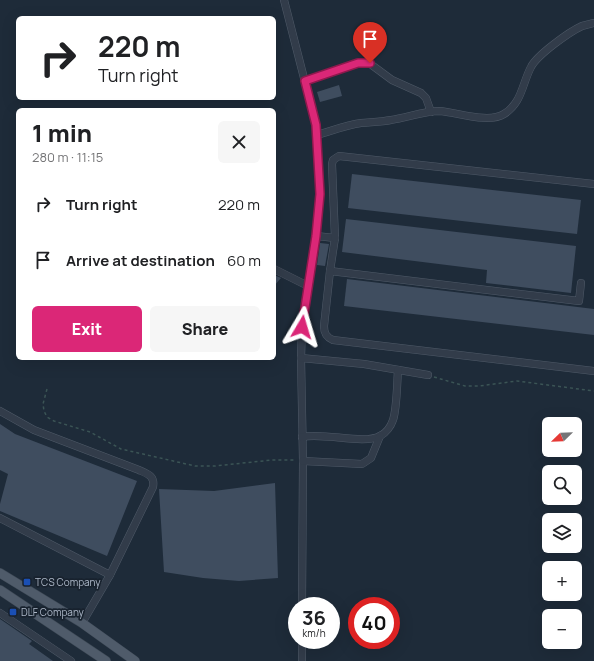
<!DOCTYPE html>
<meta charset="utf-8">
<style>
:root{--surface:#fff;--page:#f6f6f6;--text:#202124;--muted:#757577;--accent:#db2777}
body{margin:0;font-family:Manrope,sans-serif;background:var(--page);color:var(--text);height:100vh;display:flex;flex-direction:column;font-size:15px;white-space:nowrap}
*{box-sizing:border-box;margin:0}
p{font-size:13px;color:var(--muted)}
.icon{flex:none;width:22px;height:22px;fill:none;stroke:currentColor;stroke-width:2;stroke-linecap:round;stroke-linejoin:round}
.map{position:relative;flex:1;overflow:hidden}
.side{position:absolute;left:16px;top:108px;width:260px;height:252px;display:flex;flex-direction:column;background:var(--surface);border-radius:6px;box-shadow:0 4px 16px #0002}
.side>*{flex:none}
.hud{position:absolute;left:16px;top:16px;width:260px;height:84px;border-radius:6px;box-shadow:0 4px 16px #0002;background:#fff;color:var(--text);overflow:hidden}
.needle{width:26px;rotate:247deg}
.fabs{position:absolute;left:542px;top:417px;display:grid;gap:8px}
.fabs a{display:grid;place-items:center;width:40px;height:40px;border-radius:6px;background:var(--surface);box-shadow:0 4px 16px #0002;font-size:20px}
.speed{position:absolute;left:288px;top:597px;display:flex;gap:8px;font-size:20px;font-weight:700;text-align:center}
.speed>*{display:grid;place-content:center;width:52px;height:52px;border-radius:50%;background:var(--surface);box-shadow:0 4px 16px #0002;line-height:1}
.speed small{font-size:10px;font-weight:400}
.speed .limit{border:6px solid #d22;background:#fff;color:#111}
.pin{position:absolute;display:grid;place-items:center;width:34px;height:34px;color:#fff;margin:-41px -17px;border-radius:50% 50% 50% 0;rotate:-45deg;box-shadow:0 0 4px #0007}
.pin .icon{rotate:45deg}
.me{position:absolute;width:44px;margin:-22px;rotate:7deg;stroke-linejoin:round;filter:drop-shadow(0 0 3px #0008)}
.turn{display:flex;align-items:center;gap:14px;height:84px;padding:0 16px;font-size:18px}
.turn .icon{width:52px;height:52px;stroke-width:2.5}
.turn b{display:block;font-size:28px;line-height:34px}
.round{display:grid;place-items:center;flex:none;width:42px;height:42px;border-radius:6px;background:var(--page)}
.summary{display:flex;align-items:center;justify-content:space-between;height:68px;padding:0 16px}
h1{font-size:24px;font-weight:800;line-height:30px}
.button{display:flex;gap:8px;margin-top:auto;padding:8px 16px}
.button a{flex:1;height:46px;border-radius:6px;background:var(--accent);color:#fff;font-size:16px;font-weight:800;line-height:46px;text-align:center}
.button a+a{background:var(--page);color:var(--text)}
ul{padding:0;list-style:none}
li{display:flex;align-items:center;gap:12px;height:56px;padding:0 16px}
li div{flex:1}
li b{display:block;font-size:15px}
li em{font-style:normal}
.map>svg:first-child{display:block}
.building{fill:#3f4d5f}
.lines{fill:none;stroke-linecap:round;stroke-linejoin:round}
.minor-casing{stroke:#4f5a68;stroke-width:8}
.major-casing{stroke:#3b4653;stroke-width:10}
.path{stroke:#3b5455;stroke-width:1.5;stroke-dasharray:3 3;stroke-linecap:butt}
.minor{stroke:#323c4a;stroke-width:7}
.major{stroke:#4f5b6a;stroke-width:9}
.route-casing{stroke:#8e194d;stroke-width:10}
.route{stroke:#db2777;stroke-width:7}
.transit-dot{fill:#1a4fb4;stroke:#18222e;stroke-width:1.5}
.labels{text-anchor:middle;stroke-width:3.5;stroke-linejoin:round;paint-order:stroke}
.poi-label{font-size:10px;fill:#acb7c7;stroke:#18222e;text-anchor:start}
</style>
<div class="map">
<svg width="594" height="661" viewBox="0 0 594 661">
<rect width="100%" height="100%" fill="#1e2b39"/>
<!-- building -->
<g class="building">
<path d="M339,85l3,11 -22,6 -3,-10z"/>
<path d="M352,174l229,26 -4,34 -229,-26z"/>
<path d="M346,219l230,27 -5,47 -85,-10 1,-13 -145,-18z"/>
<path d="M320,243l9,1 -4,22 -8,-1z"/>
<path d="M274,275l7,3 -7,8z"/>
<path d="M347,279l247,30v26l-250,-29z"/>
<path d="M0,424l15,10 122,47 -30,75 -107,-45v-7l8,-30 -8,-4z"/>
<path d="M275,483l3,95 -39,3 -36,-3 -39,-6 -5,-83 55,2z"/>
<path d="M0,619l32,22 -3,3 24,17h-53z"/>
</g>
<g class="lines">
<!-- minor casing -->
<g class="minor-casing">
<g id="minor">
<path d="M284,0l32,125 4,69 -4,42 -14,91 -1,31 2,103 -1,145"/>
<path d="M305,81l53,-18h11l23,17 29,13 5,5 5,14"/>
<path d="M317,135c14,-4 29,-10 44,-12 10,-1 20,-1 30,-3 15,-2 33,-9 48,-9 18,1 49,13 65,3 18,-11 18,-30 27,-47 6,-12 38,-35 51,-41 4,-1 8,-2 12,-3"/>
<path d="M316,236l19,2 -5,33 249,30 2,-18"/>
<path d="M335,238l-3,-74 1,-4 6,-4 255,28"/>
<path d="M274,269l34,17"/>
<path d="M330,271l-6,55c0,7 2,11 9,14l261,31"/>
<path d="M301,358l63,6 64,11"/>
<path d="M0,411l34,19 105,40c9,4 16,6 14,17l-43,88 -28,48"/>
<path d="M302,437c22,-5 61,8 78,-1 6,-3 11,-10 13,-16 4,-12 4,-37 5,-50"/>
<path d="M303,461l59,3 9,-6 9,-22"/>
<path d="M0,518l110,57"/>
<path d="M0,613l71,48"/>
<path d="M302,640v21"/>
</g>
</g>
<!-- major casing -->
<g class="major-casing">
<g id="major">
<path d="M0,573l82,50 53,38"/>
<path d="M0,590l106,71"/>
</g>
</g>
<!-- path -->
<g class="path">
<path d="M434,377l31,9h14l38,-5 77,10"/>
<path d="M47,389l-4,15 1,7 3,6 7,4 36,11 31,17 74,17h20l57,-6h23"/>
</g>
<!-- minor -->
<use href="#minor" class="minor"/>
<!-- major -->
<use href="#major" class="major"/>
</g>
<g class="lines">
<!-- route casing -->
<g class="route-casing">
<path id="route" d="M302,327l14,-91 4,-42 -4,-69 -11,-44 53,-18h12"/>
</g>
<!-- route -->
<use href="#route" class="route"/>
</g>
<!-- markers -->
<g class="transit-dot">
<rect x="23" y="578" width="8" height="8" rx="2"/>
<rect x="9" y="608" width="8" height="8" rx="2"/>
</g>
<g class="labels">
<!-- poi labels -->
<g class="poi-label">
<text x="35" y="586">TCS Company</text>
<text x="21" y="616">DLF Company</text>
</g>
</g>
</svg>
<div class="fabs">
<a><svg class="needle" viewBox="-14 -14 28 28"><path d="M0-13l5 13h-10z" fill="#e53935"/><path d="M0 13l5-13h-10z" fill="#757577"/></svg></a>
<a><svg class="icon" aria-label="search" viewBox="0 0 24 24"><circle cx="10" cy="10" r="6"/><path d="M15 15l6 6"/></svg></a>
<a><svg class="icon" aria-label="layers" viewBox="0 0 24 24"><path d="M12 4l9 5-9 5-9-5zM3 14l9 5 9-5"/></svg></a>
<a>+</a>
<a>−</a>
</div>
<div class="speed"><div>36<small>km/h</small></div><div class="limit">40</div></div>
<div class="pin" style="left:370px;top:63px;background:#d93025"><svg class="icon" aria-label="arrive" viewBox="0 0 24 24"><path d="M6 21V4h12l-3 4 3 4H6"/></svg></div>
<svg class="me" style="left:302px;top:327px" viewBox="-20 -20 40 40"><path d="M0-17L14 15 0 8-14 15z" fill="#db2777" stroke="#fff" stroke-width="4"/></svg>
<div class="hud">
<div class="turn"><svg class="icon" aria-label="right" viewBox="0 0 24 24"><path d="M7 20v-9h11M14 6l5 5-5 5"/></svg><div><b>220 m</b>Turn right</div></div>
</div>
<section class="side">
<div class="summary"><div><h1>1 min</h1><p>280 m · 11:15</p></div><a class="round"><svg class="icon" aria-label="close" viewBox="0 0 24 24"><path d="M6 6l12 12M18 6L6 18"/></svg></a></div>
<ul>
<li><svg class="icon" aria-label="right" viewBox="0 0 24 24"><path d="M7 20v-9h11M14 6l5 5-5 5"/></svg><div><b>Turn right</b></div><em>220 m</em></li>
<li><svg class="icon" aria-label="arrive" viewBox="0 0 24 24"><path d="M6 21V4h12l-3 4 3 4H6"/></svg><div><b>Arrive at destination</b></div><em>60 m</em></li>
</ul>
<div class="button"><a>Exit</a><a>Share</a></div>
</section>
</div>
